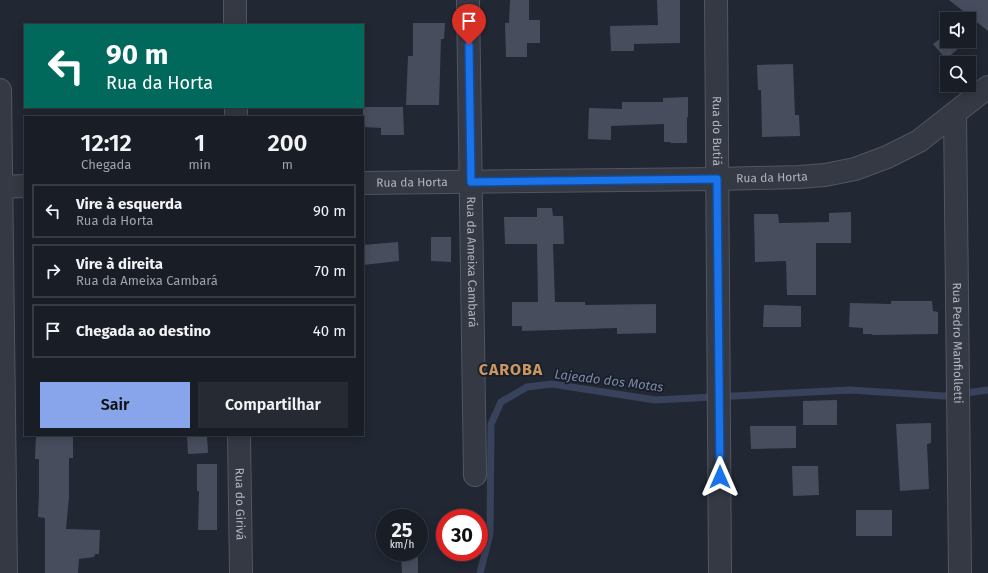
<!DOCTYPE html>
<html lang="pt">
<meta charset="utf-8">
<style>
:root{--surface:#191d26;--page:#262a32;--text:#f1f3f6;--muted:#9fa2a7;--line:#373b43;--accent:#88a5ec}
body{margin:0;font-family:"Fira Sans",sans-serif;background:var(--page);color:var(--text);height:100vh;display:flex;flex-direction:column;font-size:15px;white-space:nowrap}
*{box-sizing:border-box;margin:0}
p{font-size:13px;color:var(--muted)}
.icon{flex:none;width:22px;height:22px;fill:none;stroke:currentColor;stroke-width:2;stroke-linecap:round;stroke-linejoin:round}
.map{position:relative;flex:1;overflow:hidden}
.drawer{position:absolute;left:24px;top:116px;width:340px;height:320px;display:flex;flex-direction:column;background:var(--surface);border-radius:0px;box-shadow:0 2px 10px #0003,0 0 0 1px var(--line)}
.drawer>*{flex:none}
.hud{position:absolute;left:24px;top:24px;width:340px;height:84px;border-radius:0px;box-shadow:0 2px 10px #0003,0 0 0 1px var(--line);background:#00695c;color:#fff;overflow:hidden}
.buttons{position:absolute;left:940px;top:12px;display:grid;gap:8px}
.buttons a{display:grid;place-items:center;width:36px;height:36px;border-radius:0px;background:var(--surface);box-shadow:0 2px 10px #0003,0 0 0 1px var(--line);font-size:20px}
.speed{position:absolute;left:376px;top:509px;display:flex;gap:8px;font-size:20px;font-weight:700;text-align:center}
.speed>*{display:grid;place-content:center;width:52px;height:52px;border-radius:50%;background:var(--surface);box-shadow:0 2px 10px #0003,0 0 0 1px var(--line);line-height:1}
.speed small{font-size:10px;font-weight:400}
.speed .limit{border:6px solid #d22;background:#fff;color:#111}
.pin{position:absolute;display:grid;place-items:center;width:34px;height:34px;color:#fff;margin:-41px -17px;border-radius:50% 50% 50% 0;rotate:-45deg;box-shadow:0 0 4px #0007}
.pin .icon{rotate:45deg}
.me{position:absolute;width:44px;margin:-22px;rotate:0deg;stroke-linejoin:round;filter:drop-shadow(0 0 3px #0008)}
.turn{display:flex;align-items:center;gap:14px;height:84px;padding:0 16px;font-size:18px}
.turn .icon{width:52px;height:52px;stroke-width:2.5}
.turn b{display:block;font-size:28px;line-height:34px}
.eta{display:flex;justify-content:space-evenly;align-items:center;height:68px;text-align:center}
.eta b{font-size:24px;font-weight:600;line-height:28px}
.primary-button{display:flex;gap:8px;margin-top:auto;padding:8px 16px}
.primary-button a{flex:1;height:46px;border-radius:0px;background:var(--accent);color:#111;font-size:16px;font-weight:600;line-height:46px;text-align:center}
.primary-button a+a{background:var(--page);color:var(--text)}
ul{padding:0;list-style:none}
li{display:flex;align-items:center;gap:12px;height:54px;margin:0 8px 6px;padding:0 8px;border:2px solid var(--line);border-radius:0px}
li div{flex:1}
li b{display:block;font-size:15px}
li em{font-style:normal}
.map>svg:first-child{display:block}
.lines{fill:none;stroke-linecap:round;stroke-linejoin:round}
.stream{stroke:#38435b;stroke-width:7}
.building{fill:#474d5d}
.street-casing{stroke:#515662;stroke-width:24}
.street{stroke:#343944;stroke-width:22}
.route-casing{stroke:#114b97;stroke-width:10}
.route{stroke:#1a73e8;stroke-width:7}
.labels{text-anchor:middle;stroke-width:3.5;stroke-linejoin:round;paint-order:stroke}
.street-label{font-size:12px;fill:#aeb3c1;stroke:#191e28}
.water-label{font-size:13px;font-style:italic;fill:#7988a7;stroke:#191e28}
.district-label{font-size:16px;font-weight:bold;letter-spacing:1px;fill:#c79863;stroke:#191e28}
</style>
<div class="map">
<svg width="988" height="573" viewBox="0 0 988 573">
<rect width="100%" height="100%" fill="#212733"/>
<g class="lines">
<!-- stream -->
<path class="stream" d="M480,573l10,-39 1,-110 10,-22 26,-15 25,-3 103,16 195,-10 94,6 44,-6"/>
</g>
<!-- building -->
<g class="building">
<path d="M510,0h19v20h11v23h-13v14h-21l-1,-34h4z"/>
<path d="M657,0h23v43l-46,1v7h-23l-1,-25 48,-1z"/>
<path d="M949,0h39v31z"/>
<path d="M413,23h32l-1,16h-3l-2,66h-33l2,-49h5z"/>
<path d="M947,33v8h6l6,7 -13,11 -13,-15z"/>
<path d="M793,64l2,51h4l1,21 -38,1 -1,-47h-3l-1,-25z"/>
<path d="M688,97v20h-1v26h-16l-1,-1h-6v-18l-53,2v14l-23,-1 1,-31 33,1v-7h41v-4z"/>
<path d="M363,107h40l1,28h-23v-7l-18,-1z"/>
<path d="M537,208h15l1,8h10l1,28h-11l2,58h30v3l71,-1v29l-39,1v-6l-95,3v-5h-10v-24h26l-1,-58h-32l-1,-27h33z"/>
<path d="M851,212v31h-35v52h-29l-1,-34 -31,1 -1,-48h24l1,9 50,-1v-9z"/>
<path d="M431,237h20v25l-20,-1z"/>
<path d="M398,242l1,19 -36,4v-20z"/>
<path d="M891,301h41l1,10 5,1v22l-66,1v-1h-9v-6l-14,-1 1,-24 41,1z"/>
<path d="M764,305l37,1v21h-38z"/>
<path d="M837,400v25h-34v-24z"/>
<path d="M931,423v20l-4,1 2,45 -29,2 -4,-67z"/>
<path d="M750,426h46v22l-45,1z"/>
<path d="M36,435h37v23h-4v39l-3,32 34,1 -1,24h-4l-1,3 -15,2 -1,14h-33v-55l-7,-1 1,-26v-32h-4z"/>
<path d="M187,435h20l1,18 -20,1z"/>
<path d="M197,464h20v66h-19l1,-39h-2z"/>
<path d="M792,466h26l1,29 -26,1z"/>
<rect x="856" y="510" width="36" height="26"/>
<path d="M401,552h17v21h-16z"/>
</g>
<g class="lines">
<!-- street casing -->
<g class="street-casing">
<g id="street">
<path d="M235,0v25"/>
<path id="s1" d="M468,0l7,475"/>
<path id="s2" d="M716,0l4,573"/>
<path d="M0,90l6,483"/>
<path d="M236,107v10"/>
<path id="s3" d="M955,113l5,460"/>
<path id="s4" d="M363,183l354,-4 82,-2 26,-2 30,-6 32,-12 32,-16 69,-54"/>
<path d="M0,187l25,-1"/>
<path id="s5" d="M239,435l2,138"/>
</g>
</g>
<!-- street -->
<use href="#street" class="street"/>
</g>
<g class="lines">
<!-- route casing -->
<g class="route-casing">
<path id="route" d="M469,45l2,137 246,-3 3,298"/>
</g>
<!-- route -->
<use href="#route" class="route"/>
</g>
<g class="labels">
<!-- street labels -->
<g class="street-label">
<text dy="4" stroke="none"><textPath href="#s2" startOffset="131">Rua do Butiá</textPath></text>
<text dy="4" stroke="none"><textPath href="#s4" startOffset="409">Rua da Horta</textPath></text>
<text dy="4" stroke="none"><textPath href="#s4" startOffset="49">Rua da Horta</textPath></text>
<text dy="4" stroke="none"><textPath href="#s1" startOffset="262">Rua da Ameixa Cambará</textPath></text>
<text dy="4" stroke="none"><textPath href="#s3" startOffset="230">Rua Pedro Manfiolletti</textPath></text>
<text dy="4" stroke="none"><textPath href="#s5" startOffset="69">Rua do Girivá</textPath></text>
</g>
<!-- water labels -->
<g class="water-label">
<text transform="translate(609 380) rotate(7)" y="5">Lajeado dos Motas</text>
</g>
<!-- district labels -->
<g class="district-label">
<text x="511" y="375">CAROBA</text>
</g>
</g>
</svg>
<div class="buttons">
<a><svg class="icon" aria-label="sound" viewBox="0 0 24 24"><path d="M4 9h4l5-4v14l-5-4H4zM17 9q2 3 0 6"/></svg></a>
<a><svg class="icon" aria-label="search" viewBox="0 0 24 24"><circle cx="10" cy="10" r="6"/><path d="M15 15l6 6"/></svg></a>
</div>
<div class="speed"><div>25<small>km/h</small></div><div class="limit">30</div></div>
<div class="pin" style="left:469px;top:45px;background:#d93025"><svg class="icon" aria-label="arrive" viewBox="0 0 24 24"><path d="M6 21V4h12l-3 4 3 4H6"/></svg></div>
<svg class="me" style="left:720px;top:477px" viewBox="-20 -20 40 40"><path d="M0-17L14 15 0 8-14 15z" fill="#1a73e8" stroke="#fff" stroke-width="4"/></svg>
<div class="hud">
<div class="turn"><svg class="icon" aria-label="left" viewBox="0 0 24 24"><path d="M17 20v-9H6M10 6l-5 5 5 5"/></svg><div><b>90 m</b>Rua da Horta</div></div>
</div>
<section class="drawer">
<div class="eta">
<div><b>12:12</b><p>Chegada</p></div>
<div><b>1</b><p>min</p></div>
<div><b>200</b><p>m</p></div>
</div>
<ul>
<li><svg class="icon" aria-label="left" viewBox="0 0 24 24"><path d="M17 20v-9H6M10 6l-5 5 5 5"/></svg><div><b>Vire à esquerda</b><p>Rua da Horta</p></div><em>90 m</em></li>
<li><svg class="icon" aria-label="right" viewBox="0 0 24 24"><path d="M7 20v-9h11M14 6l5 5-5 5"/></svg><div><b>Vire à direita</b><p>Rua da Ameixa Cambará</p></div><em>70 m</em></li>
<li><svg class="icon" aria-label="arrive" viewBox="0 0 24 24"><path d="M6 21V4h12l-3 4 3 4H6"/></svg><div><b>Chegada ao destino</b></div><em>40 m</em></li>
</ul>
<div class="primary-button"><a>Sair</a><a>Compartilhar</a></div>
</section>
</div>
